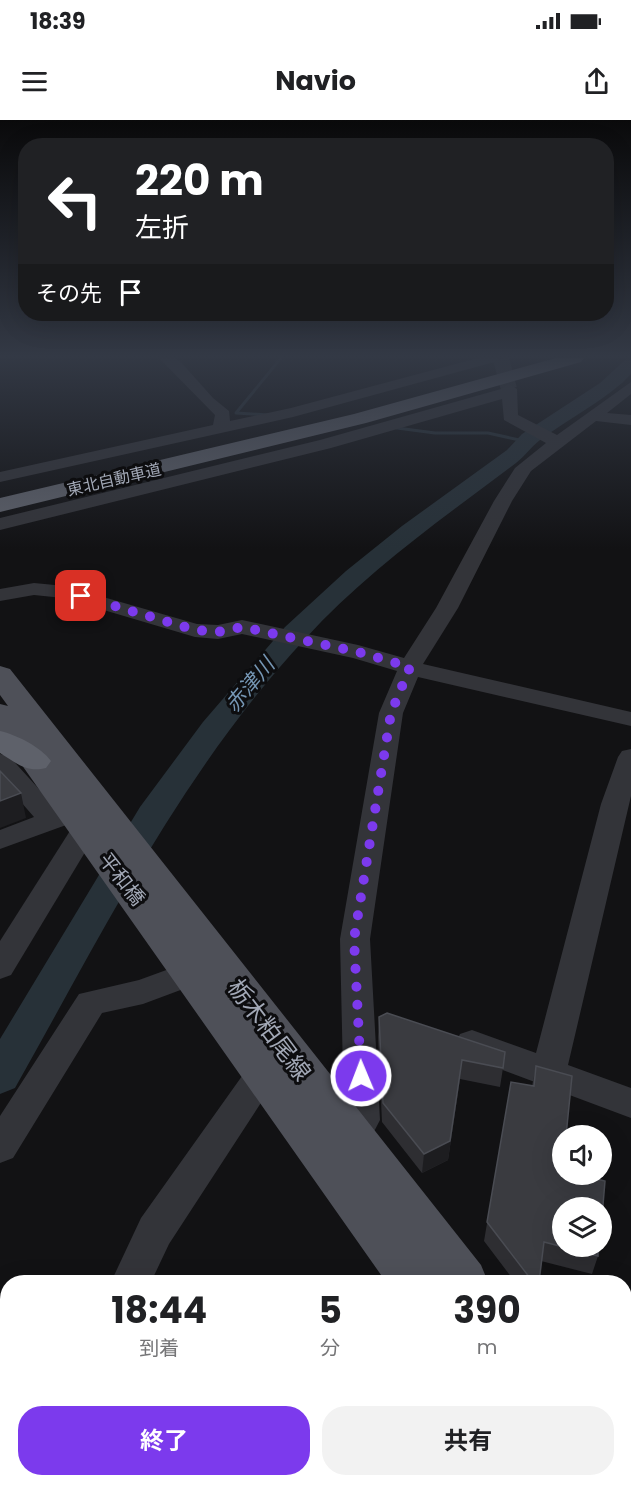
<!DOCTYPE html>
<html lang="ja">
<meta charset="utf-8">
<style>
:root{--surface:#fff;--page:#f2f2f2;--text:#202124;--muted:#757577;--accent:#7c3aed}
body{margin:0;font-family:Poppins,"Noto Sans JP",sans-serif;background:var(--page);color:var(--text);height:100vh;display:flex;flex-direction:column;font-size:22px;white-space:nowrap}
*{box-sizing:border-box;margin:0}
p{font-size:20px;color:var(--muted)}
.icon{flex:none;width:33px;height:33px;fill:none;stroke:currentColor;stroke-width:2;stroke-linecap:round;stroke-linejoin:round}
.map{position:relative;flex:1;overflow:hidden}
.sheet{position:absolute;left:0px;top:1155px;width:632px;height:212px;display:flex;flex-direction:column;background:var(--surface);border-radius:24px 24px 0 0;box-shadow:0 6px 24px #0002}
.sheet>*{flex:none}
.hud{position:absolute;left:18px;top:18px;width:596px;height:183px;border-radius:24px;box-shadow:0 6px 24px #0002;background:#202124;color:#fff;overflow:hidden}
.fabs{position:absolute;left:552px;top:1005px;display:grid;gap:12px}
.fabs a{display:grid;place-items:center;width:60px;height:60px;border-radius:50%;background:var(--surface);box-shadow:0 6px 24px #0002;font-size:30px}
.pin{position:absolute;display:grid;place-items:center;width:51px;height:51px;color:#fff;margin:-26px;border-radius:12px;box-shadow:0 3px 9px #0006}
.me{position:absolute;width:66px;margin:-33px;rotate:359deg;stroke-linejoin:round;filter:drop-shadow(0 0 4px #0008)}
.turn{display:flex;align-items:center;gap:21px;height:126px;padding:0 18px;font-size:27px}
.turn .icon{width:78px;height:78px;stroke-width:2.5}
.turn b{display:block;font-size:42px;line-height:51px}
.then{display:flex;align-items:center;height:57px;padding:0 18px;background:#0003;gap:12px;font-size:22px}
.eta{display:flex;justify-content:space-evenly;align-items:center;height:102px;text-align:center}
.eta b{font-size:36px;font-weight:700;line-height:42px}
.cta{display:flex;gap:12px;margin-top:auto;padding:12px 18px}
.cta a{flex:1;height:69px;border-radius:24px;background:var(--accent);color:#fff;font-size:24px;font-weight:700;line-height:69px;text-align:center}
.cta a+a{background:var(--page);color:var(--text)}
.status{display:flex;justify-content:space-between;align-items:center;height:42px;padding:0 30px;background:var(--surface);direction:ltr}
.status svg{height:16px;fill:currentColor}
header{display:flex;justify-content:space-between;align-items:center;height:78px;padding:0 18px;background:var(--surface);font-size:27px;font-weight:700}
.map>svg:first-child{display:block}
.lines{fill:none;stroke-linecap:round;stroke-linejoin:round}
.stream{stroke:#273138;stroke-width:3}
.river{fill:#273138;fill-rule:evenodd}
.minor-tunnel{stroke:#2f3034;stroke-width:16;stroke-dasharray:16 8;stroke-linecap:butt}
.minor{fill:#333439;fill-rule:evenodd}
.major{fill:#4e5058;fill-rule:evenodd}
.highway{fill:#5e616a;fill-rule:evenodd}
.wall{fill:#2e2e32}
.shaded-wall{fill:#1d1d20}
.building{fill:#3a3b40;stroke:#4a4c53;stroke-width:1.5}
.route{stroke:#7c3aed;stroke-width:10;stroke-dasharray:0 18}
.labels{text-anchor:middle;stroke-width:6;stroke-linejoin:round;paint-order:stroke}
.far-street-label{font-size:16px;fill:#a2a8b6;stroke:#0d0d0f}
.street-label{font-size:20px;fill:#a2a8b6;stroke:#0d0d0f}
.water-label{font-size:21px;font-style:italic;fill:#7596b4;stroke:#0d0d0f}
.near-street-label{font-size:24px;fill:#a2a8b6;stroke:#0d0d0f}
</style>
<div class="status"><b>18:39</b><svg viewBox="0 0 49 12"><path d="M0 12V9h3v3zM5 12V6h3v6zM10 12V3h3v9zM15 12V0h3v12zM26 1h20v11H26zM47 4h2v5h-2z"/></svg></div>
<header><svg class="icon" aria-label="menu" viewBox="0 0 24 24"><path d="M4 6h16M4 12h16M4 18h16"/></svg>Navio<svg class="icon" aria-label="share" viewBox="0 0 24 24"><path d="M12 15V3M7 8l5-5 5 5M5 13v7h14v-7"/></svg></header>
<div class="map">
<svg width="631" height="1366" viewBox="0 0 631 1366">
<rect width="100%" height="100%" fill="#121214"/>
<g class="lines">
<!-- stream -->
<g class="stream">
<path d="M268,295l-32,-2 45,-55"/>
<path d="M397,308l38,5h53l36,8"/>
</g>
<!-- river -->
<path class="river" d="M631,239v15l-9,9c-26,22 -55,37 -82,57 -9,7 -15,16 -24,23 -73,55 -149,108 -211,176 -123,132 -202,293 -290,449l-15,6v-55l140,-232 63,-85 82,-95 61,-56 56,-45 105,-76 15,-16 78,-51 25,-23z"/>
<!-- minor-tunnel -->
<path class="minor-tunnel" d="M501,239l8,30"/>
<!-- minor -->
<g class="minor">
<path d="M159,238h16l5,3 33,37 16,13 1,10 61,-13 187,-50h22l-2,3 -205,56 -293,65v-10l213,-47 2,-10z"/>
<path d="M631,262v12l-24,19 24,2v10l-35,-4 -65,50 -19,30 -54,107 -35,56 208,48v14l-213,-49 -15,36 -33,226 10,181 -15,29 -23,10 -13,-5 -5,-11c5,-11 14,-14 20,-25l-4,-179 39,-226 18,-42 -44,-13 -111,-24 -24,5 -23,-2 -132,-39 -29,-3 -34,6v-12l34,-6 31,3 132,38 21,1 24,-5 116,25 46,13 32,-50 58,-107 21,-33 31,-25 -42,-23 -2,-21 -171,49 -331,82v-12l320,-78 181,-51 8,-5 8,5 1,26 39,20z"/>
<path d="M631,629v47l-63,269 63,23v30l-171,-64 -5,-10 5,-10 12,-4 64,23 65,-249 17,-47 4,-6z"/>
<path d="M0,634l9,2 48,53 35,-12 10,3 4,6 -4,6 -102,37v-19l34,-13 -34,-39z"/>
<path d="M85,700l10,3 4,6 -88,146 -11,4v-38l75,-118z"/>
<path d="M191,841l11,3 5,9 -5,9 -59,22 -41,9 -89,145 -13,5v-47l79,-122 60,-14z"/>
<path d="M264,938l12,4 5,10 -112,172 -18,38h-40l30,-64 111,-156z"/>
<path d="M8,1338v21h27l-3,7h-32v-25z"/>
<path d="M477,1359h46l1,7h-46z"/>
</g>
<!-- major -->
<g class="major">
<path d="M0,546l10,3 471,596 7,17h-102l-386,-548v-30l8,2 -8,-11z"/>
<path d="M624,1335l7,3v28h-98l-3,-7h94z"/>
</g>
<!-- highway -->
<g class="highway">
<path d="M556,238h28l-3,4 -215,61 -366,89v-14l354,-84z"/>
<path d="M0,611c17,4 41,16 51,30l-5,7c-19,5 -30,-5 -46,-15z"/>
</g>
</g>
<!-- wall -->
<g class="wall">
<path d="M379,897l124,51 -3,19 -40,-8 -12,81 -26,13 -40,-51 -4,-85z"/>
<path d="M536,946l26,108 36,82 -6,18 -51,-13 -2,21h-24l-31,-41 27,-159 21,4z"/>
<path d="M624,1232l7,9v77l-7,-10z"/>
</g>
<!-- shaded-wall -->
<g class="shaded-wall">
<path d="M21,673l5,25 -26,10v-27z"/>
<path d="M460,959l-12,81 -26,13 2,-19z"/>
</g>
<!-- building -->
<g class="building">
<path d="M0,651l21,22 -21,8z"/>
<path d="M387,893l118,39 -2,16 -41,-8 -12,81 -26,13 -41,-51 -4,-86z"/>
<path d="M536,946l36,10 -6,60h-4v38h15l28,7 -3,36v-9h-40v38h36v10l-54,-14 -5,40h-6l-46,-60 24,-140 23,4z"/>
<path d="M624,1232l7,9v51l-7,-10z"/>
<path d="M162,1359h141l12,7h-158z"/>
</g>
<!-- sky -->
<linearGradient id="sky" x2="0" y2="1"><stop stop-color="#0a0a0b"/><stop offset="0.55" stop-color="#333945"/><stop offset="1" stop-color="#333945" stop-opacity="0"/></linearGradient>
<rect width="631" height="429" fill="url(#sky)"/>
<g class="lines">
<!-- route -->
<path class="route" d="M81,476l114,34 23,2 24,-5 116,25 52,15 -19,46 -37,226 7,137"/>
</g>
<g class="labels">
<!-- far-street labels -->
<g class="far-street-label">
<text transform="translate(114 359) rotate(-13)" y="6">東北自動車道</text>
</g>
<!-- street labels -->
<g class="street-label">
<text transform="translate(122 759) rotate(52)" y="7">平和橋</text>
</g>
<!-- water labels -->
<g class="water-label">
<text transform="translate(250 565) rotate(-50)" y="7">赤津川</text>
</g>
<!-- near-street labels -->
<g class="near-street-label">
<text transform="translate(269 910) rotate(53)" y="8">栃木粕尾線</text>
</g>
</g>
</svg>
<div class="fabs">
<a><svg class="icon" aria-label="sound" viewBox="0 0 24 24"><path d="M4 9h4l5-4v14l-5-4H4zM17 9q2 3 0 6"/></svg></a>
<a><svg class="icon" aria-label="layers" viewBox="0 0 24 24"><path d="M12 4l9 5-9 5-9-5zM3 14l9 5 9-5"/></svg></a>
</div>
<div class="pin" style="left:81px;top:476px;background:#d93025"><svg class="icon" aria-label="arrive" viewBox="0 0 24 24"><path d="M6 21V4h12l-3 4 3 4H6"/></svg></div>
<svg class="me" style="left:361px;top:956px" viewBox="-20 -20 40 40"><circle r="17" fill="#7c3aed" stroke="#fff" stroke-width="3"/><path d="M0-11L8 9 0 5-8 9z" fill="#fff"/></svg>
<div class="hud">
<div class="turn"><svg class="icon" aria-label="left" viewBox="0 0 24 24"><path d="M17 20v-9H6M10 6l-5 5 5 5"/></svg><div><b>220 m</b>左折</div></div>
<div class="then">その先<svg class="icon" aria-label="arrive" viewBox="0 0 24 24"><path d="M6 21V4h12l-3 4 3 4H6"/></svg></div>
</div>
<section class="sheet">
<div class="eta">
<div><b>18:44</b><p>到着</p></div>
<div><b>5</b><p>分</p></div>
<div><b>390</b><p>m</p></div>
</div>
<div class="cta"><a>終了</a><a>共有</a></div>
</section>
</div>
